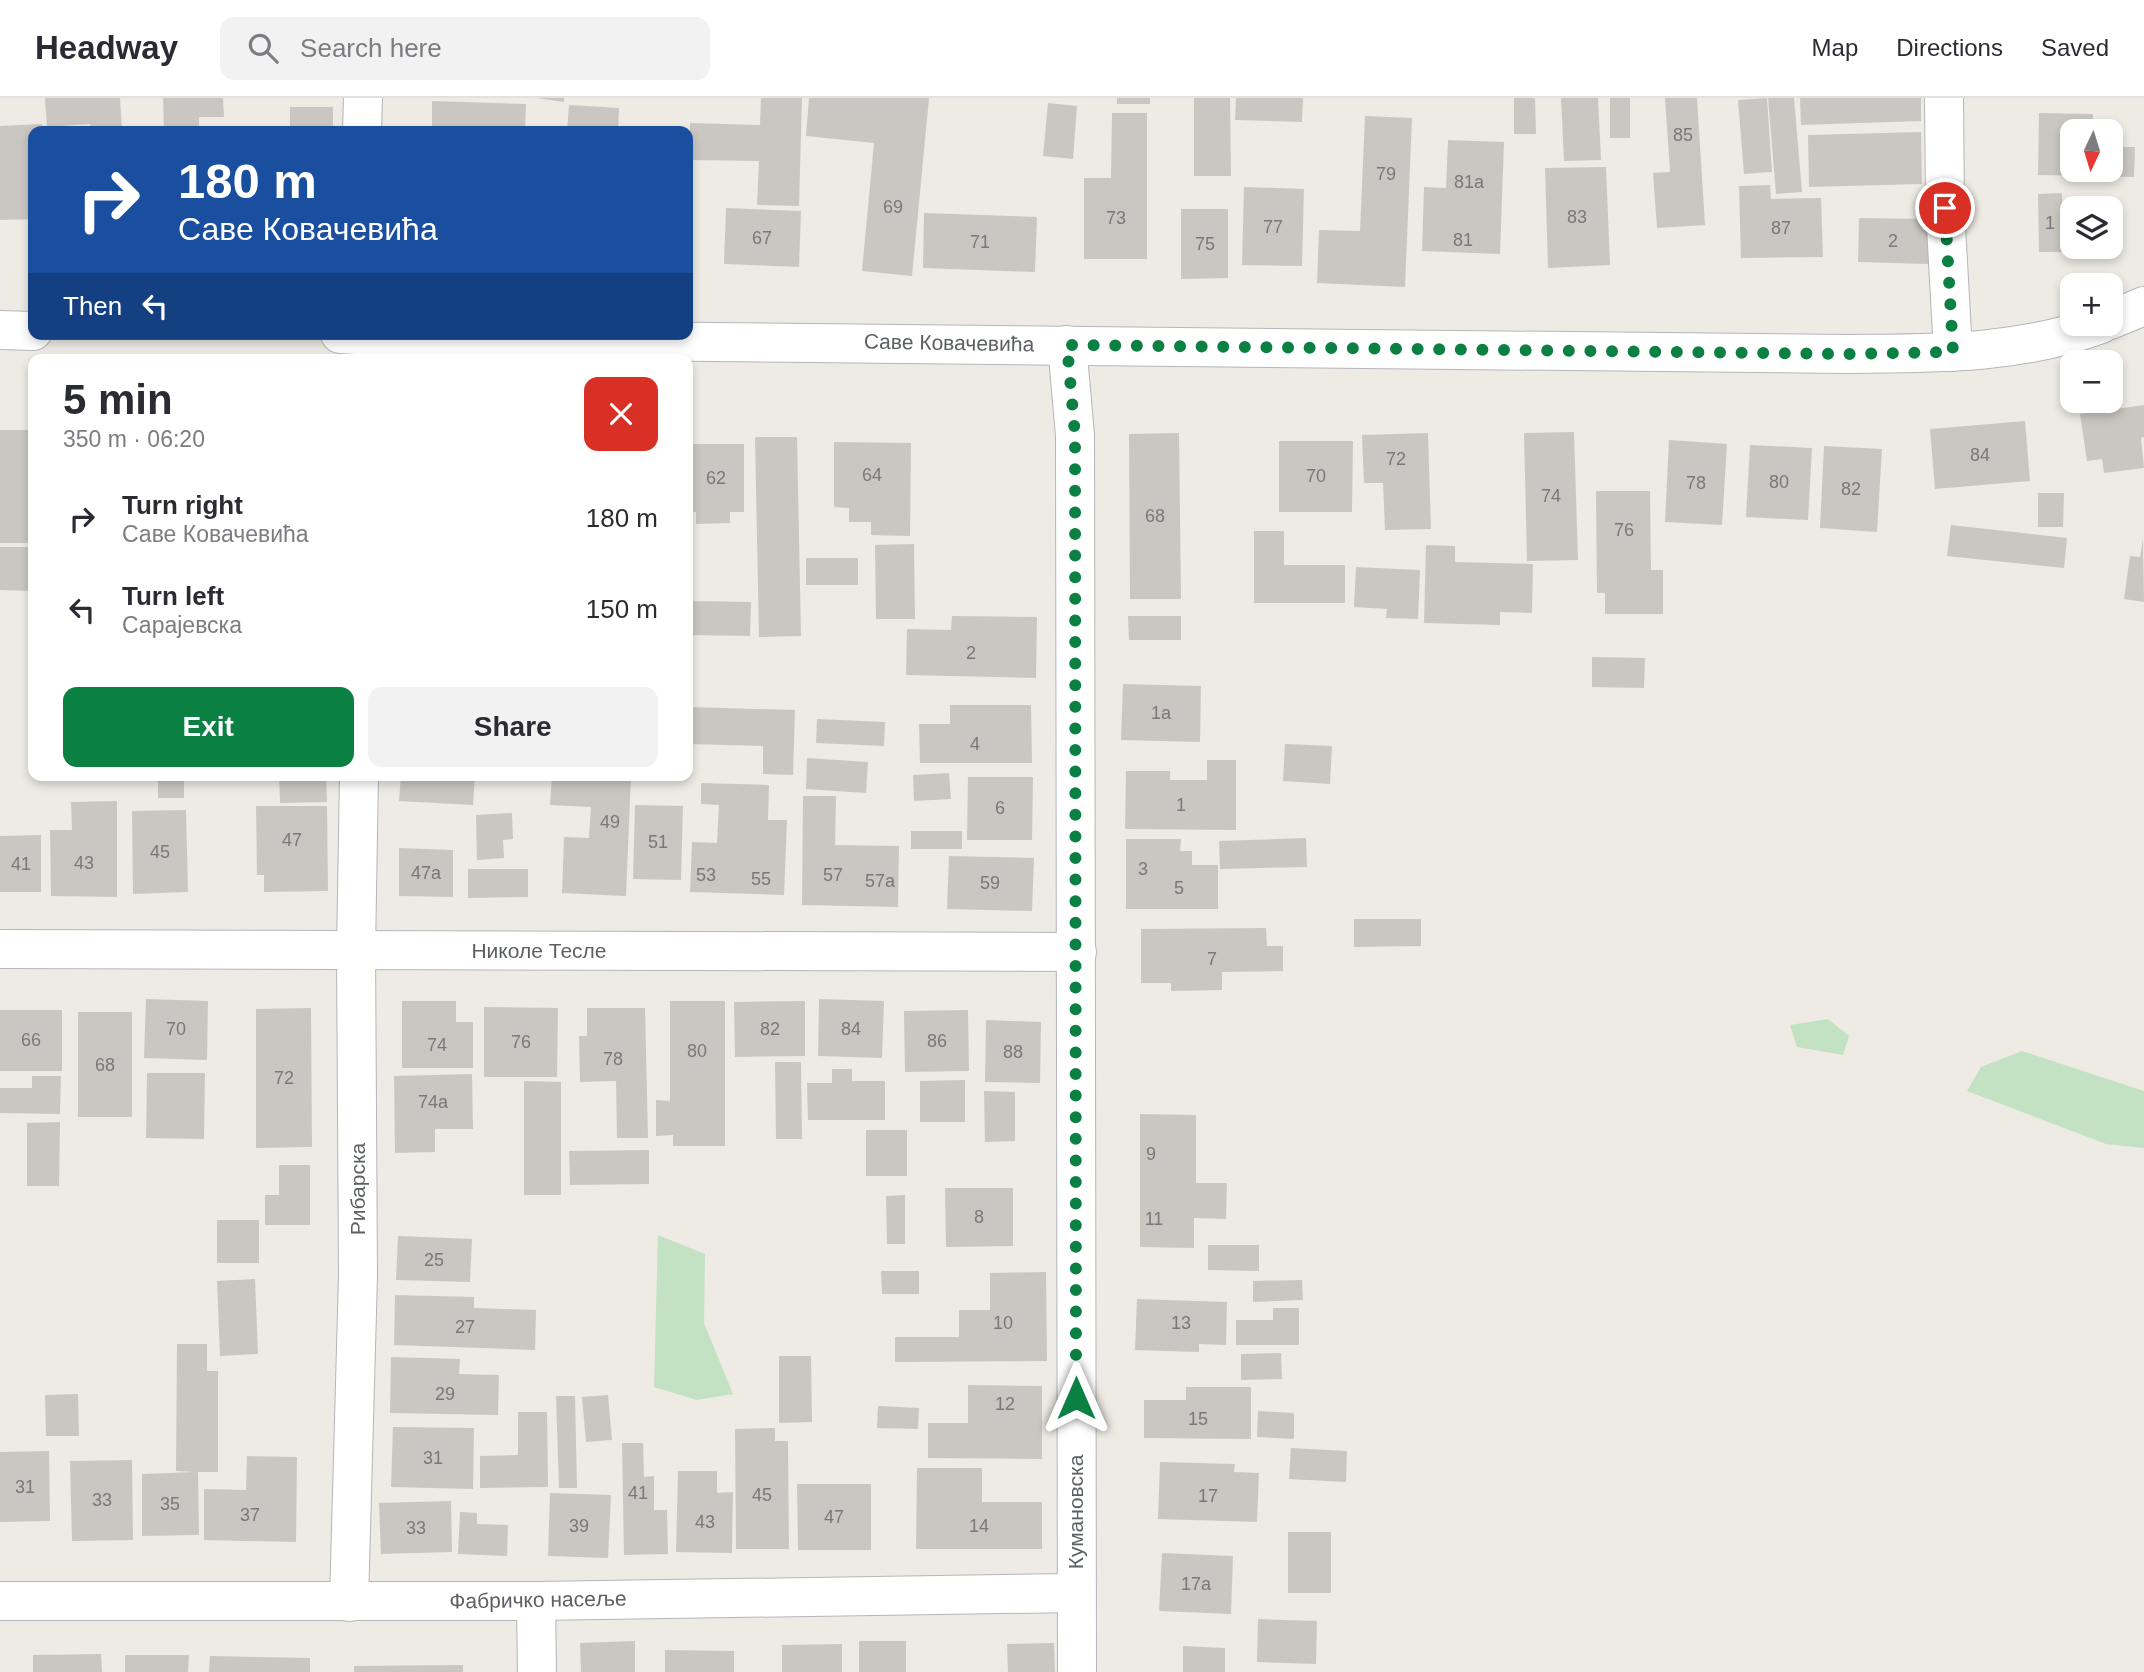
<!DOCTYPE html>
<meta charset="utf-8">
<style>
:root{--surface:#fff;--page:#f2f2f3;--text:#2b2b33;--muted:#7c7c81;--line:#e1e1e2;--accent:#0b8043}
body{margin:0;font-family:Arial,sans-serif;background:var(--page);color:var(--text);height:100vh;display:flex;flex-direction:column;font-size:26px;white-space:nowrap}
*{box-sizing:border-box;margin:0}
p{font-size:23px;color:var(--muted)}
.icon{flex:none;width:38px;height:38px;fill:none;stroke:currentColor;stroke-width:2;stroke-linecap:round;stroke-linejoin:round}
.map{position:relative;flex:1;overflow:hidden}
.details{position:absolute;left:28px;top:256px;width:665px;height:427px;display:flex;flex-direction:column;background:var(--surface);border-radius:14px;box-shadow:0 4px 10px #0003}
.details>*{flex:none}
.top-card{position:absolute;left:28px;top:28px;width:665px;height:214px;border-radius:14px;box-shadow:0 4px 10px #0003;background:#1a4fa0;color:#fff;overflow:hidden}
.needle{width:46px;rotate:184deg}
.fabs{position:absolute;left:2060px;top:21px;display:grid;gap:14px}
.fabs a{display:grid;place-items:center;width:63px;height:63px;border-radius:14px;background:var(--surface);box-shadow:0 4px 10px #0003;font-size:35px}
.pin{position:absolute;display:grid;place-items:center;width:60px;height:60px;color:#fff;margin:-30px;border:4px solid #fff;border-radius:50%;box-shadow:0 2px 7px #0007}
.me{position:absolute;width:77px;margin:-38px;rotate:0deg;stroke-linejoin:round;filter:drop-shadow(0 0 5px #0008)}
.turn{display:flex;align-items:center;gap:24px;height:147px;padding:0 35px;font-size:32px}
.turn .icon{width:91px;height:91px;stroke-width:2.5}
.turn b{display:block;font-size:49px;line-height:60px}
.then{display:flex;align-items:center;height:66px;padding:0 35px;background:#0003;gap:14px;font-size:26px}
.round{display:grid;place-items:center;flex:none;width:74px;height:74px;border-radius:14px;background:var(--page)}
.headline{display:flex;align-items:center;justify-content:space-between;height:119px;padding:0 35px}
h1{font-size:42px;font-weight:600;line-height:52px}
.primary-button{display:flex;gap:14px;margin-top:auto;padding:14px 35px}
.primary-button a{flex:1;height:80px;border-radius:14px;background:var(--accent);color:#fff;font-size:28px;font-weight:600;line-height:80px;text-align:center}
.primary-button a+a{background:var(--page);color:var(--text)}
ul{padding:0;list-style:none}
li{display:flex;align-items:center;gap:21px;height:91px;padding:0 35px}
li div{flex:1}
li b{display:block;font-size:26px}
li em{font-style:normal}
header{display:flex;align-items:center;gap:42px;box-sizing:border-box;height:98px;padding:0 35px;background:var(--surface);border-bottom:2px solid var(--line)}
header strong{font-size:33px}
nav{display:flex;gap:38px;margin-inline-start:auto;font-size:24px}
.search{width:490px;height:63px;background:var(--page);display:flex;align-items:center;gap:18px;box-sizing:border-box;padding:0 24px;border-radius:14px;color:var(--muted);font-size:26px}
.map>svg:first-child{display:block}
.green{fill:#c3e2c3}
.building{fill:#cac7c2}
.lines{fill:none;stroke-linecap:round;stroke-linejoin:round}
.minor-casing{stroke:#b4b6b9;stroke-width:40}
.minor{stroke:#fff;stroke-width:38}
.route{stroke:#0b8043;stroke-width:12;stroke-dasharray:0 21.6}
.labels{text-anchor:middle;stroke-width:5;stroke-linejoin:round;paint-order:stroke}
.number-label{font-size:18px;fill:#78797b}
.street-label{font-size:21px;fill:#5c5f63;stroke:#fff}
</style>
<header>
<strong>Headway</strong>
<div class="search"><svg class="icon" aria-label="search" viewBox="0 0 24 24"><circle cx="10" cy="10" r="6"/><path d="M15 15l6 6"/></svg>Search here</div>
<nav><a>Map</a><a>Directions</a><a>Saved</a></nav>
</header>
<div class="map">
<svg width="2144" height="1574" viewBox="0 0 2144 1574">
<rect width="100%" height="100%" fill="#edebe4"/>
<!-- green -->
<g class="green">
<path d="M1828,921l21,17 -6,19 -46,-8 -7,-22z"/>
<path d="M2022,953l122,40v57l-38,-4 -139,-53 14,-24z"/>
<path d="M658,1137l47,19 -1,69 29,71 -36,6 -43,-13z"/>
</g>
<!-- building -->
<g class="building">
<path d="M45,0h75l2,33h-31l-1,-7 -43,3z"/>
<path d="M163,0h60l1,19h-25v14h-35z"/>
<path d="M536,0h28v4z"/>
<path d="M761,0h41l-3,108 -42,-1 2,-44 -70,-1 1,-37 70,2z"/>
<path d="M809,0h120l-17,178 -50,-5 12,-128 -68,-7z"/>
<rect x="1117" y="0" width="33" height="6"/>
<path d="M1194,0h36l1,78h-37z"/>
<path d="M1236,0h67l-1,24 -67,-2z"/>
<path d="M1514,0h21l1,36h-22z"/>
<path d="M1561,0h37l3,62 -37,1z"/>
<rect x="1610" y="0" width="20" height="40"/>
<path d="M1665,0h32l8,127 -48,3 -4,-55 17,-1z"/>
<path d="M1767,0l5,74 -28,2 -6,-74z"/>
<path d="M1768,0h26l8,94 -26,2z"/>
<path d="M1800,0h121v23l-120,4z"/>
<path d="M432,3l94,3 -1,27h-93z"/>
<path d="M1048,5l29,3 -4,53 -30,-3z"/>
<path d="M569,7l50,3 -1,23h-51z"/>
<rect x="290" y="9" width="43" height="24"/>
<path d="M1112,15h35v146h-63v-81h27z"/>
<path d="M2039,15l54,1v17h-21v39h38v-23h25l-1,30 -96,-2z"/>
<path d="M1365,18l47,2 -7,169 -88,-4 2,-53 41,1z"/>
<path d="M42,26v7h-9v88l-33,1v-94z"/>
<path d="M1921,34l1,52 -113,3 -1,-52z"/>
<path d="M1448,42l56,2 -4,112 -78,-3 2,-64 22,1z"/>
<path d="M1606,69l4,98 -62,3 -3,-100z"/>
<path d="M1770,87l1,14 50,-1 2,59 -82,1 -2,-72z"/>
<path d="M1244,89l60,2 -2,77 -60,-1z"/>
<path d="M2062,95l1,59h-24l-1,-58z"/>
<path d="M726,110l75,3 -2,56 -75,-3z"/>
<path d="M1181,111h47v69l-47,1z"/>
<path d="M924,115l113,4 -2,55 -112,-4z"/>
<path d="M1859,120l70,1 -1,45 -70,-2z"/>
<path d="M2144,307v32l-3,1 3,30 -40,5 -2,-14 -15,2 -7,-47z"/>
<path d="M2025,323l5,60 -95,8 -5,-60z"/>
<rect x="0" y="332" width="33" height="113"/>
<path d="M1574,334l4,128 -51,1 -3,-128z"/>
<path d="M1179,335l2,166h-51l-1,-165z"/>
<path d="M1428,335l3,96 -46,1 -2,-47h-19l-2,-48z"/>
<path d="M755,339h42l4,199 -42,1z"/>
<path d="M1669,342l58,4 -5,81 -57,-3z"/>
<path d="M1279,343h74l-1,71h-73z"/>
<path d="M834,344l77,1 -1,93 -39,-1v-13h-22v-14l-15,-1z"/>
<path d="M688,346h56v68h-14v11l-34,1v-12h-8z"/>
<path d="M1750,347l62,3 -4,72 -62,-3z"/>
<path d="M1824,348l58,3 -5,83 -57,-4z"/>
<path d="M1596,393h54l1,79h12v44h-58v-21h-8z"/>
<path d="M2038,395h26l-1,34h-25z"/>
<path d="M1951,427l116,13 -3,30 -117,-12z"/>
<path d="M1254,433h30v34h61v38h-91z"/>
<path d="M2143,441l1,63 -20,-3 6,-43 10,1z"/>
<path d="M914,446l1,75h-39l-1,-74z"/>
<path d="M1426,447l29,1v16l78,2 -1,49 -32,-1v13l-76,-2z"/>
<path d="M0,449h33v44l-33,-1z"/>
<rect x="806" y="460" width="52" height="27"/>
<path d="M1356,469l64,3 -2,49 -32,-1 1,-9 -33,-2z"/>
<path d="M688,503l63,1 -1,34 -62,-1z"/>
<path d="M952,518l85,1 -1,61 -130,-3 1,-46 44,1z"/>
<path d="M1128,518h53v24h-52z"/>
<path d="M1592,559l53,1 -1,30 -52,-1z"/>
<path d="M1123,586l78,2 -1,56 -79,-2z"/>
<path d="M950,607h81l1,58h-112l-1,-39h31z"/>
<path d="M688,609l107,3 -2,65 -30,-1v-28l-75,-2z"/>
<path d="M817,621l68,3 -1,24 -68,-3z"/>
<path d="M1285,646l47,2 -2,38 -47,-3z"/>
<path d="M807,660l61,4 -2,31 -60,-4z"/>
<path d="M1207,662h29v70l-111,-1 1,-58h44v9h37z"/>
<path d="M949,675l2,26 -37,2 -1,-26z"/>
<path d="M110,677h74v23h-26v-18h-48z"/>
<path d="M279,677h47l1,27 -47,1z"/>
<path d="M401,677h74l-2,30 -74,-4z"/>
<path d="M552,677h79l-5,121 -64,-3 2,-56 25,1 2,-31 -41,-2z"/>
<path d="M968,679h65l-1,63h-65z"/>
<path d="M701,685l68,2 -1,35h19l-3,75 -94,-3 2,-50 25,1 2,-38 -18,-1z"/>
<path d="M803,698h33l-1,49 64,1 -1,61 -96,-2z"/>
<path d="M117,703v96l-66,-1 -1,-66h22l-1,-28z"/>
<path d="M635,707l48,1 -2,74 -48,-1z"/>
<path d="M256,708h71l1,85 -64,1v-17h-7z"/>
<path d="M186,712l2,82 -55,2 -1,-83z"/>
<path d="M512,715l1,26 -10,1 1,18 -27,2 -1,-45z"/>
<rect x="911" y="733" width="51" height="18"/>
<path d="M41,737v57h-41v-56z"/>
<path d="M1306,740l1,29 -87,2 -1,-28z"/>
<path d="M1126,741h55l-1,12h12v14h26v44h-92z"/>
<path d="M399,750l54,2v47l-54,-1z"/>
<path d="M949,758l85,2 -2,53 -85,-2z"/>
<path d="M468,771h60v28l-60,1z"/>
<path d="M1354,821h67v27l-67,1z"/>
<path d="M1266,830l1,18h16v25l-61,1v18l-51,1v-8h-30v-54z"/>
<path d="M146,901l62,2 -1,59 -63,-2z"/>
<path d="M819,901l65,2 -2,57 -64,-2z"/>
<path d="M402,903h54v21h17v46h-71z"/>
<path d="M670,903h55v145h-52v-11l-17,1v-36l14,1z"/>
<path d="M805,903v55l-70,1 -1,-55z"/>
<path d="M484,909l74,1 -1,69h-73z"/>
<path d="M311,910l1,139 -56,1v-139z"/>
<path d="M587,910h58l3,130h-31l-1,-57 -36,1 -1,-46h8z"/>
<rect x="0" y="912" width="62" height="61"/>
<path d="M968,912l1,61 -64,1 -1,-61z"/>
<rect x="78" y="914" width="54" height="105"/>
<path d="M986,922l55,2 -1,61 -55,-1z"/>
<path d="M775,964h26l1,77h-26z"/>
<path d="M832,971h20v12h33v39h-77l-1,-37h25z"/>
<path d="M147,975h58l-1,66 -58,-1z"/>
<path d="M472,976l1,55h-38v23l-40,1 -1,-77z"/>
<path d="M32,978h29l-1,38 -60,-1v-25h32z"/>
<path d="M965,982v42h-45v-41z"/>
<path d="M524,983l37,1v113h-37z"/>
<path d="M984,993l31,1v49l-30,1z"/>
<path d="M1140,1016l56,1v68h31l-1,36 -32,-1v30l-54,-1z"/>
<path d="M60,1024l-1,64h-32v-63z"/>
<rect x="866" y="1032" width="41" height="46"/>
<path d="M649,1052v34l-79,1 -1,-34z"/>
<path d="M279,1067h31v60h-45v-30h14z"/>
<path d="M945,1090h68v58l-67,1z"/>
<path d="M905,1097v49h-18l-1,-48z"/>
<rect x="217" y="1122" width="42" height="43"/>
<path d="M398,1138l74,3 -2,43 -74,-2z"/>
<path d="M1208,1147h51v26l-51,-1z"/>
<path d="M881,1173h38v23h-37z"/>
<path d="M1046,1174l1,89 -152,1v-25h64v-27h31v-37z"/>
<path d="M255,1181l3,75 -38,2 -3,-75z"/>
<path d="M1302,1182l1,20 -50,2v-21z"/>
<path d="M395,1197l79,2v11l62,2 -1,40 -141,-5z"/>
<path d="M1137,1201l90,3 -1,43 -27,-1v8l-64,-2z"/>
<path d="M1273,1210h26v37h-63v-25h37z"/>
<path d="M177,1246h30v27h11v101h-20l1,63 -57,1v-62l54,-2 -20,-1z"/>
<path d="M1281,1255l1,26 -41,1v-26z"/>
<path d="M779,1258h32l1,66 -33,1z"/>
<path d="M391,1259l69,2 -1,15 40,1 -1,40 -108,-2z"/>
<path d="M968,1287l74,1v73l-114,-1v-35h40z"/>
<path d="M1186,1289h65v52l-107,-1v-38h42z"/>
<path d="M78,1296l1,42h-33l-1,-41z"/>
<path d="M608,1297l4,45 -26,2 -4,-45z"/>
<path d="M556,1298h19l2,92h-18z"/>
<path d="M878,1308l41,2 -1,21 -41,-1z"/>
<path d="M1258,1313l36,2v26l-37,-2z"/>
<path d="M518,1314h29l1,75 -68,1v-32l38,-1z"/>
<path d="M393,1329l81,1 -1,61 -82,-2z"/>
<path d="M775,1330v13h13l1,108h-53l-1,-120z"/>
<path d="M622,1345h21l1,34 10,-1v34h13l1,44 -44,1z"/>
<path d="M1291,1350l56,3 -1,31 -57,-3z"/>
<path d="M49,1353l1,70 -50,1v-70z"/>
<path d="M247,1358l50,1 -1,85 -92,-2v-51l42,1z"/>
<path d="M132,1362l1,80 -61,1 -2,-80z"/>
<path d="M1160,1364l75,2 -1,8 25,1 -2,49 -99,-3z"/>
<path d="M917,1370h65v34h60v47h-126z"/>
<path d="M678,1373h39v22l16,-1 -1,61 -56,-1z"/>
<path d="M797,1386h74v66h-73z"/>
<path d="M550,1395l61,2 -3,63 -60,-2z"/>
<path d="M451,1403l1,51 -71,2 -2,-51z"/>
<path d="M460,1414l17,1v11l31,1 -1,31 -49,-2z"/>
<rect x="1288" y="1434" width="43" height="61"/>
<path d="M1162,1455l71,3 -2,58 -72,-3z"/>
<path d="M1258,1521l59,2 -1,43 -59,-2z"/>
<path d="M635,1543v31h-54l-1,-29z"/>
<rect x="859" y="1543" width="47" height="31"/>
<path d="M1054,1545l1,29h-47l-1,-28z"/>
<path d="M842,1546v28h-60v-27z"/>
<path d="M1183,1548l42,2v24h-42z"/>
<path d="M665,1552l69,1v21h-69z"/>
<path d="M101,1556l1,18h-69v-17z"/>
<path d="M125,1557h64l-1,17h-63z"/>
<path d="M210,1558l100,2v14h-101z"/>
<path d="M463,1567v7h-109v-6z"/>
</g>
<g class="lines">
<!-- minor casing -->
<g class="minor-casing">
<g id="minor">
<path d="M1944,0l1,110 8,144"/>
<path d="M362,33l1,-33"/>
<path d="M2110,222l34,-14"/>
<path d="M0,232l33,1"/>
<path d="M340,236l81,5 1425,15c86,-1 173,1 255,-30"/>
<path d="M1067,247l8,90 2,1237"/>
<path d="M0,851l1077,3"/>
<path d="M0,1503h536l539,-8"/>
<path d="M536,1503l1,71"/>
<path d="M349,1504l9,-327 -2,-325 3,-175"/>
</g>
</g>
<!-- minor -->
<use href="#minor" class="minor"/>
</g>
<g class="lines">
<!-- route -->
<path class="route" d="M1076,1300l-1,-963 -8,-90 779,9 107,-2 -8,-144"/>
</g>
<g class="labels">
<!-- number labels -->
<g class="number-label">
<text x="1683" y="43">85</text>
<text x="1386" y="82">79</text>
<text x="1469" y="90">81a</text>
<text x="893" y="115">69</text>
<text x="1577" y="125">83</text>
<text x="1116" y="126">73</text>
<text x="2050" y="131">1</text>
<text x="1273" y="135">77</text>
<text x="1781" y="136">87</text>
<text x="762" y="146">67</text>
<text x="1463" y="148">81</text>
<text x="1893" y="149">2</text>
<text x="980" y="150">71</text>
<text x="1205" y="152">75</text>
<text x="1980" y="363">84</text>
<text x="1396" y="367">72</text>
<text x="872" y="383">64</text>
<text x="1316" y="384">70</text>
<text x="716" y="386">62</text>
<text x="1779" y="390">80</text>
<text x="1696" y="391">78</text>
<text x="1851" y="397">82</text>
<text x="1551" y="404">74</text>
<text x="1155" y="424">68</text>
<text x="1624" y="438">76</text>
<text x="971" y="561">2</text>
<text x="1161" y="621">1a</text>
<text x="975" y="652">4</text>
<text x="1181" y="713">1</text>
<text x="1000" y="716">6</text>
<text x="610" y="730">49</text>
<text x="292" y="748">47</text>
<text x="658" y="750">51</text>
<text x="160" y="760">45</text>
<text x="84" y="771">43</text>
<text x="21" y="772">41</text>
<text x="1143" y="777">3</text>
<text x="426" y="781">47a</text>
<text x="706" y="783">53</text>
<text x="833" y="783">57</text>
<text x="761" y="787">55</text>
<text x="880" y="789">57a</text>
<text x="990" y="791">59</text>
<text x="1179" y="796">5</text>
<text x="1212" y="867">7</text>
<text x="176" y="937">70</text>
<text x="770" y="937">82</text>
<text x="851" y="937">84</text>
<text x="31" y="948">66</text>
<text x="937" y="949">86</text>
<text x="521" y="950">76</text>
<text x="437" y="953">74</text>
<text x="697" y="959">80</text>
<text x="1013" y="960">88</text>
<text x="613" y="967">78</text>
<text x="105" y="973">68</text>
<text x="284" y="986">72</text>
<text x="433" y="1010">74a</text>
<text x="1151" y="1062">9</text>
<text x="979" y="1125">8</text>
<text x="1154" y="1127">11</text>
<text x="434" y="1168">25</text>
<text x="1003" y="1231">10</text>
<text x="1181" y="1231">13</text>
<text x="465" y="1235">27</text>
<text x="445" y="1302">29</text>
<text x="1005" y="1312">12</text>
<text x="1198" y="1327">15</text>
<text x="433" y="1366">31</text>
<text x="25" y="1395">31</text>
<text x="638" y="1401">41</text>
<text x="762" y="1403">45</text>
<text x="1208" y="1404">17</text>
<text x="102" y="1408">33</text>
<text x="170" y="1412">35</text>
<text x="250" y="1423">37</text>
<text x="834" y="1425">47</text>
<text x="705" y="1430">43</text>
<text x="579" y="1434">39</text>
<text x="979" y="1434">14</text>
<text x="416" y="1436">33</text>
<text x="1196" y="1492">17a</text>
</g>
<!-- street labels -->
<g class="street-label">
<text transform="translate(949 245) rotate(1)" y="7">Саве Ковачевића</text>
<text x="539" y="860">Николе Тесле</text>
<text transform="translate(358 1091) rotate(-90)" y="7">Рибарска</text>
<text transform="translate(1076 1414) rotate(-90)" y="7">Кумановска</text>
<text transform="translate(538 1502) rotate(-1)" y="7">Фабричко насеље</text>
</g>
</g>
</svg>
<div class="fabs">
<a><svg class="needle" viewBox="-14 -14 28 28"><path d="M0-13l5 13h-10z" fill="#e53935"/><path d="M0 13l5-13h-10z" fill="#7c7c81"/></svg></a>
<a><svg class="icon" aria-label="layers" viewBox="0 0 24 24"><path d="M12 4l9 5-9 5-9-5zM3 14l9 5 9-5"/></svg></a>
<a>+</a>
<a>−</a>
</div>
<div class="pin" style="left:1945px;top:110px;background:#d93025"><svg class="icon" aria-label="arrive" viewBox="0 0 24 24"><path d="M6 21V4h12l-3 4 3 4H6"/></svg></div>
<svg class="me" style="left:1076px;top:1300px" viewBox="-20 -20 40 40"><path d="M0-17L14 15 0 8-14 15z" fill="#0b8043" stroke="#fff" stroke-width="4"/></svg>
<div class="top-card">
<div class="turn"><svg class="icon" aria-label="right" viewBox="0 0 24 24"><path d="M7 20v-9h11M14 6l5 5-5 5"/></svg><div><b>180 m</b>Саве Ковачевића</div></div>
<div class="then">Then<svg class="icon" aria-label="left" viewBox="0 0 24 24"><path d="M17 20v-9H6M10 6l-5 5 5 5"/></svg></div>
</div>
<section class="details">
<div class="headline"><div><h1>5 min</h1><p>350 m · 06:20</p></div><a class="round" style="background:#d93025;color:#fff"><svg class="icon" aria-label="close" viewBox="0 0 24 24"><path d="M6 6l12 12M18 6L6 18"/></svg></a></div>
<ul>
<li><svg class="icon" aria-label="right" viewBox="0 0 24 24"><path d="M7 20v-9h11M14 6l5 5-5 5"/></svg><div><b>Turn right</b><p>Саве Ковачевића</p></div><em>180 m</em></li>
<li><svg class="icon" aria-label="left" viewBox="0 0 24 24"><path d="M17 20v-9H6M10 6l-5 5 5 5"/></svg><div><b>Turn left</b><p>Сарајевска</p></div><em>150 m</em></li>
</ul>
<div class="primary-button"><a>Exit</a><a>Share</a></div>
</section>
</div>
